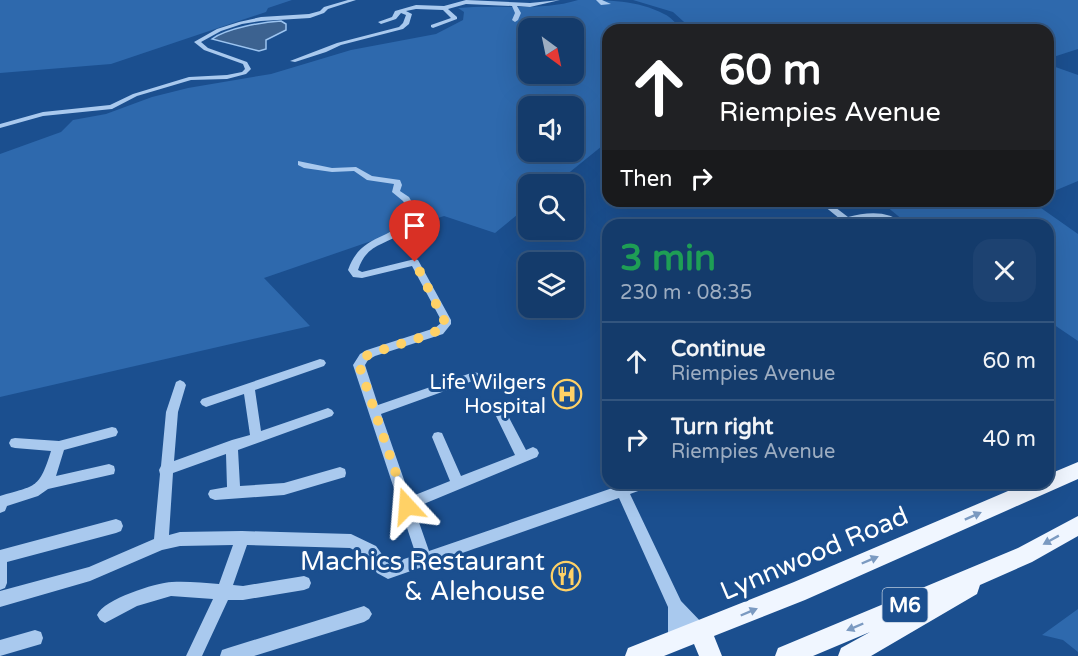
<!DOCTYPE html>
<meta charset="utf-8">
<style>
:root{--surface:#143b6b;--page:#1d4271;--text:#f1f3f6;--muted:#9dadc1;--line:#33557e}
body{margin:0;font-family:"Varela Round",sans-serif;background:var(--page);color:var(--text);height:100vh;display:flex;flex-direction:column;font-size:22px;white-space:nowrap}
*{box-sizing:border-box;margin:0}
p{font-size:20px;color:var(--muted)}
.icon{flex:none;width:33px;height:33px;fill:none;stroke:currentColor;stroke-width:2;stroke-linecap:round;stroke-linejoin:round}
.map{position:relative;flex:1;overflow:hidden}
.drawer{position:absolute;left:602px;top:219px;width:452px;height:270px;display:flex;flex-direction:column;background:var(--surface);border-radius:18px;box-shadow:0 6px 24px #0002,0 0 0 2px var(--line)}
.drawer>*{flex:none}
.hud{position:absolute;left:602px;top:24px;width:452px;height:183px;border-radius:18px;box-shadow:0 6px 24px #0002,0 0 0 2px var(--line);background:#202124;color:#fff;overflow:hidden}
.needle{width:39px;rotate:147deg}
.controls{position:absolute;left:518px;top:18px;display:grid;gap:12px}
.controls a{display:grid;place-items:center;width:66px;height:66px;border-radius:12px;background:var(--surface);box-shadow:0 6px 24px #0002,0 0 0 2px var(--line);font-size:30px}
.pin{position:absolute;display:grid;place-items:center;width:51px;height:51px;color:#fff;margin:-62px -26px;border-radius:50% 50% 50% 0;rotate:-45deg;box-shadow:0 0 6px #0007}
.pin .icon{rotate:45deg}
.me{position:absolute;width:66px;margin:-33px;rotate:341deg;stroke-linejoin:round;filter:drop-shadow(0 0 4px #0008)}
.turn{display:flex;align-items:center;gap:21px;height:126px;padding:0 18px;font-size:27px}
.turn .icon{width:78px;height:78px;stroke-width:2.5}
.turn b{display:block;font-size:42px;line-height:51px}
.then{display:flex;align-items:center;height:57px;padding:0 18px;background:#0003;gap:12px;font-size:22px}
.round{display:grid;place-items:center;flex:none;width:63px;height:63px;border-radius:18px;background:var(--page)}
.summary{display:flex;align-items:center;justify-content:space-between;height:102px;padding:0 18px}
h1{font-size:36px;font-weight:700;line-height:45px;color:#1e9e55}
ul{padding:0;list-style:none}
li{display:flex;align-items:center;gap:18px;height:78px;padding:0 18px;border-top:2px solid var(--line)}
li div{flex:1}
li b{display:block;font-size:22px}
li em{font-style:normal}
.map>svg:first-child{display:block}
.green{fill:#2e69ad;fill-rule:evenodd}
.water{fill:#3c6290;stroke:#9cc4f0;stroke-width:1.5}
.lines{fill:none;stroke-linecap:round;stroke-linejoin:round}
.minor{fill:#a9c9ee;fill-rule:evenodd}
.major{fill:#f0f6ff;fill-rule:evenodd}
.oneway{fill:#7b9ac1}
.route{stroke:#ffd166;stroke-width:10;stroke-dasharray:0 18}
.labels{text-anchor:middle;stroke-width:6;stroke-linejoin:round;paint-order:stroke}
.shield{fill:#1b4f8f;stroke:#bbcadd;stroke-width:1.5}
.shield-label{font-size:20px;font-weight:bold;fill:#fff}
.poi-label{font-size:21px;fill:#fff;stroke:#1b4f8f;text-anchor:end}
.near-street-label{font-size:26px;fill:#fff;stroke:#1b4f8f}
.near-poi-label{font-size:26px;fill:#fff;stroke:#1b4f8f;text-anchor:end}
</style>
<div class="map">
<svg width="1078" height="656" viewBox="0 0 1078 656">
<rect width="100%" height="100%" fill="#1b4f8f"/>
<!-- green -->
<g class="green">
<path d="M0,0h292l-24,8 -2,4 -155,52 -111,9z"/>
<path d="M578,0c29,0 60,0 86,14 7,3 13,11 19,16h-75l-1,112 -52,42h-27v22l-33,27 -51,-17 -180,62 46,48 -310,71v-243l61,-22 12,-12 33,-6 46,-17 36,-9 83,-14 80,-24 85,-16 27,-14 1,-8 -6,-4c41,-4 81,4 120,-8zM528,28h45v46h-45zM528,106h45v46h-45z"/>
<path d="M633,0h445v49l-31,10v-29h-354l-20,-18z"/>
<path d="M1047,64l31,11v106l-31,13z"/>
<path d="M880,201h151l47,33v107l-31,-21v-95h-138z"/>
<path d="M1078,609v43l-15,-12 -21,-5z"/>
</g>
<!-- water -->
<path class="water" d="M281,21l5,3v6l-20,10v9l-7,2 -47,-12c15,-11 51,-17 69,-18z"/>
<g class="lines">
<!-- minor -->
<g class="minor">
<path d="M348,0h8l-28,9 -4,4 -14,5 -49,3 -19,3 -21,7 -20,11 7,6 39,14 4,7 -5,5 -19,5 -36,1 -54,16 -25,13 -69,7 -43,12v-4l43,-12 67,-7 23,-11 56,-17 38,-2 15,-3 3,-3 -2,-5 -39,-14 -10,-8 23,-13 22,-7 22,-5 48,-3 11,-3 4,-4z"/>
<path d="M466,0l64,3 30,-3 -30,7 -13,-1 4,7 -3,7 -3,2 -3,-2 3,-7 -3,-7 -46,-2 -18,5 9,8v2l-24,9 -2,-1v-2l20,-7 -8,-8 -27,-1 -10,2 6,3 -3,10 -6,5 -62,16 -15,7 -31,10 -5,-1 47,-18 62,-16 4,-4 3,-8 -5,-2 -5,6 -15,5 -3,-2 14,-5 3,-6 21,-6 28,1z"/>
<path d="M596,0h6l9,4 -10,1z"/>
<path d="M298,161l34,7 24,-1 16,9 28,4 2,5 -2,6 9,6 9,16c-4,7 -7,14 -14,19 -20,14 -37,11 -46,38l4,2 53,-13 3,1 33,60v4l-8,10 -68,22 -7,4 -3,5 13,40 96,-33 4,1 2,3 -2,3 -97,35 29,83 40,-16 -18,-44 2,-4 4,-1 4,1 19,43 54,-21 -19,-39 2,-4 4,-1 4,1 20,38 7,-3 4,2 2,4 -2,4 -123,51 15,43 198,-68h24l-2,4 -19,7 51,107 24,25 2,6 -2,6 -6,2 -6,-2 -9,-12v16l-2,6 -6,2 -6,-2 -2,-6v-35l-49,-109 -231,81 -11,-6 -11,-17 -16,-8 -103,-3 -14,40 10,1 61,-10 5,2 2,5 -2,5 -5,2 -61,10h-15l-26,56h-16l27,-57 -42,-3 -34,10 -32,17 -5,-3 -3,-5c7,-16 58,-32 75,-33 15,-1 32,1 47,2l14,-39 -53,1 -18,4 -72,31 -90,26v-16l89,-24 65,-28 6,-65 -1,-4 2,-4 5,-54 10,-30 4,-2 4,2 2,3 -8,27 -4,49 58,-21 18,-5 -6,-41 -38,13 -4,-2 -2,-3 2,-3 118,-40 4,1 2,3 -2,3 -69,24 6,41 67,-23 4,2 2,3 -2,3 -94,34 2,36 44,-3 56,-16 5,2 1,4 -1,4 -61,18 -69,5 -5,-2 -2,-4 2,-4 17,-3 -1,-33 -53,19 -4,62 11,-3 62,-1 109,3 25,12 13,18 27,-9 -63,-190 7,-11 7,-4 68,-22 6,-5v-3l-29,-54 -50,12 -9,-1 -5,-7c14,-39 44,-27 62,-57l-7,-12 -11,-9 2,-8 -27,-4 -13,-9 -22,1 -28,-4 -6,-3z"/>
<path d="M733,201h14l-19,7 -4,-3z"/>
<path d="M818,201h9l21,16c20,-5 41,-7 57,8 -12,0 -20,-7 -32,-7 -17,0 -32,7 -48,7l15,-6z"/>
<path d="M1047,330l4,1 5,11 -5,7 -4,1z"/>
<path d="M112,427l4,1 2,4 -2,4 -52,14 -8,26 53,-12 5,2 1,4 -1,4 -66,15 -10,7 -31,10 -2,5 -5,2v-17c37,-11 39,-7 51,-45l-36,-3 -4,-1 -2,-4 2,-4 4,-1 44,3z"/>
<path d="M116,519l5,2 2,5 -2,5 -5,2 -109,29v21l-2,5 -5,2v-40z"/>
<path d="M364,606l5,3 3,5 -3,5 -5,3 -110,34h-34l2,-6 6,-2z"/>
<path d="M35,630l6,2 2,6 -2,6 -41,12v-16z"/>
</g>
<!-- major -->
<g class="major">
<path d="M1078,462v17l-273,121 -91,36 8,20h-23l-5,-12 -30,12h-39l3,-8 166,-66 233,-99h20v-8z"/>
<path d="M1078,516v20l-46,26 -52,23 -3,9 -106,62h-33l3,-8 29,-16 -57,24h-38l3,-8 240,-100z"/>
</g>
</g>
<!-- one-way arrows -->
<defs><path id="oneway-solid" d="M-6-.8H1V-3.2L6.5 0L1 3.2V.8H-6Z" transform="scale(1.5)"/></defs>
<g class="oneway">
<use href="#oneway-solid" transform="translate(973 516) rotate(-24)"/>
<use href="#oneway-solid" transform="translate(1051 540) rotate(151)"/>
<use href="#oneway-solid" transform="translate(870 560) rotate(-23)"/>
<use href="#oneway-solid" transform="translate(749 612) rotate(-23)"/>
<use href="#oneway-solid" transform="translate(855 627) rotate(157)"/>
</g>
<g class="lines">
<!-- route -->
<path class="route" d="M407,506l-48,-141 5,-8 8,-4 60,-19 14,-10 -31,-62"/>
</g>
<!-- icons -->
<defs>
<g id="hospital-ring" transform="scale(1.5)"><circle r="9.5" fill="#1b4f8f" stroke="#ffd166" stroke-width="1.5"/><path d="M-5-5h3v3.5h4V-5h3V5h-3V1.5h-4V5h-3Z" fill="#ffd166"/></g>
<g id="restaurant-ring" transform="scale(1.5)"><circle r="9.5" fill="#1b4f8f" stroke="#ffd166" stroke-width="1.5"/><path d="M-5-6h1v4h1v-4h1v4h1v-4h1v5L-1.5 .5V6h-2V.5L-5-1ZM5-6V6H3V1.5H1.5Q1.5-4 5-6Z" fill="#ffd166"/></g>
</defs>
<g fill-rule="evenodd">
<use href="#hospital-ring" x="567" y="394"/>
<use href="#restaurant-ring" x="566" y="576"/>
</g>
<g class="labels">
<!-- shield labels -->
<rect class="shield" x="882.5" y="588" width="45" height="34" rx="4.5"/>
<g class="shield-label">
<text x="905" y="612">M6</text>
</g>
<!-- poi labels -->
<g class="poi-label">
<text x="546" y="389">Life Wilgers<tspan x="546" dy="24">Hospital</tspan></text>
</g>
<!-- near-street labels -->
<g class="near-street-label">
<text transform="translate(814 553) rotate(-23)" y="9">Lynnwood Road</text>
</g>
<!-- near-poi labels -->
<g class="near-poi-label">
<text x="545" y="570">Machics Restaurant<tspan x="545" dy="30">&amp; Alehouse</tspan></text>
</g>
</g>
</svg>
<div class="controls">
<a><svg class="needle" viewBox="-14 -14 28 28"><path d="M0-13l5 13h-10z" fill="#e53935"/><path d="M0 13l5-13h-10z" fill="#9dadc1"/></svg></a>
<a><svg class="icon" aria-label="sound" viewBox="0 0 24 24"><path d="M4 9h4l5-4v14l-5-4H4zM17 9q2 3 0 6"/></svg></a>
<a><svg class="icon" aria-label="search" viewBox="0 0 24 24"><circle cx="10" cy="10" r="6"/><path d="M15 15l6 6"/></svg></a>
<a><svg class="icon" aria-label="layers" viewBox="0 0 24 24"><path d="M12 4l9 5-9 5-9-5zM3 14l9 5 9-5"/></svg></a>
</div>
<div class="pin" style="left:415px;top:262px;background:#d93025"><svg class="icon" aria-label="arrive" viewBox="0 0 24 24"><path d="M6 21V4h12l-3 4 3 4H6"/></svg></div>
<svg class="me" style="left:407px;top:506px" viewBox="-20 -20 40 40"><path d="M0-17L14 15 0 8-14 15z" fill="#ffd166" stroke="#fff" stroke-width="4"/></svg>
<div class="hud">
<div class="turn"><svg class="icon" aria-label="ahead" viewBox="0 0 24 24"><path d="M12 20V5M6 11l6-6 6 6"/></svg><div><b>60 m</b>Riempies Avenue</div></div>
<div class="then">Then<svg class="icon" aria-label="right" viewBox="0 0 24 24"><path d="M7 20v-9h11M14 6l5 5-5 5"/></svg></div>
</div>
<section class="drawer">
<div class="summary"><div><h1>3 min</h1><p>230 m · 08:35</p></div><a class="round"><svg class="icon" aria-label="close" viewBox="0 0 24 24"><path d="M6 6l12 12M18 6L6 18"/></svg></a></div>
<ul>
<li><svg class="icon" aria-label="ahead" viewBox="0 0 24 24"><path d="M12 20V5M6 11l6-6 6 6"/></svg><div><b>Continue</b><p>Riempies Avenue</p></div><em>60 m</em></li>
<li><svg class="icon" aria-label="right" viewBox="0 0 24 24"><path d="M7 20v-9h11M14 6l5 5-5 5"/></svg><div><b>Turn right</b><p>Riempies Avenue</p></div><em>40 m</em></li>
</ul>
</section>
</div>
